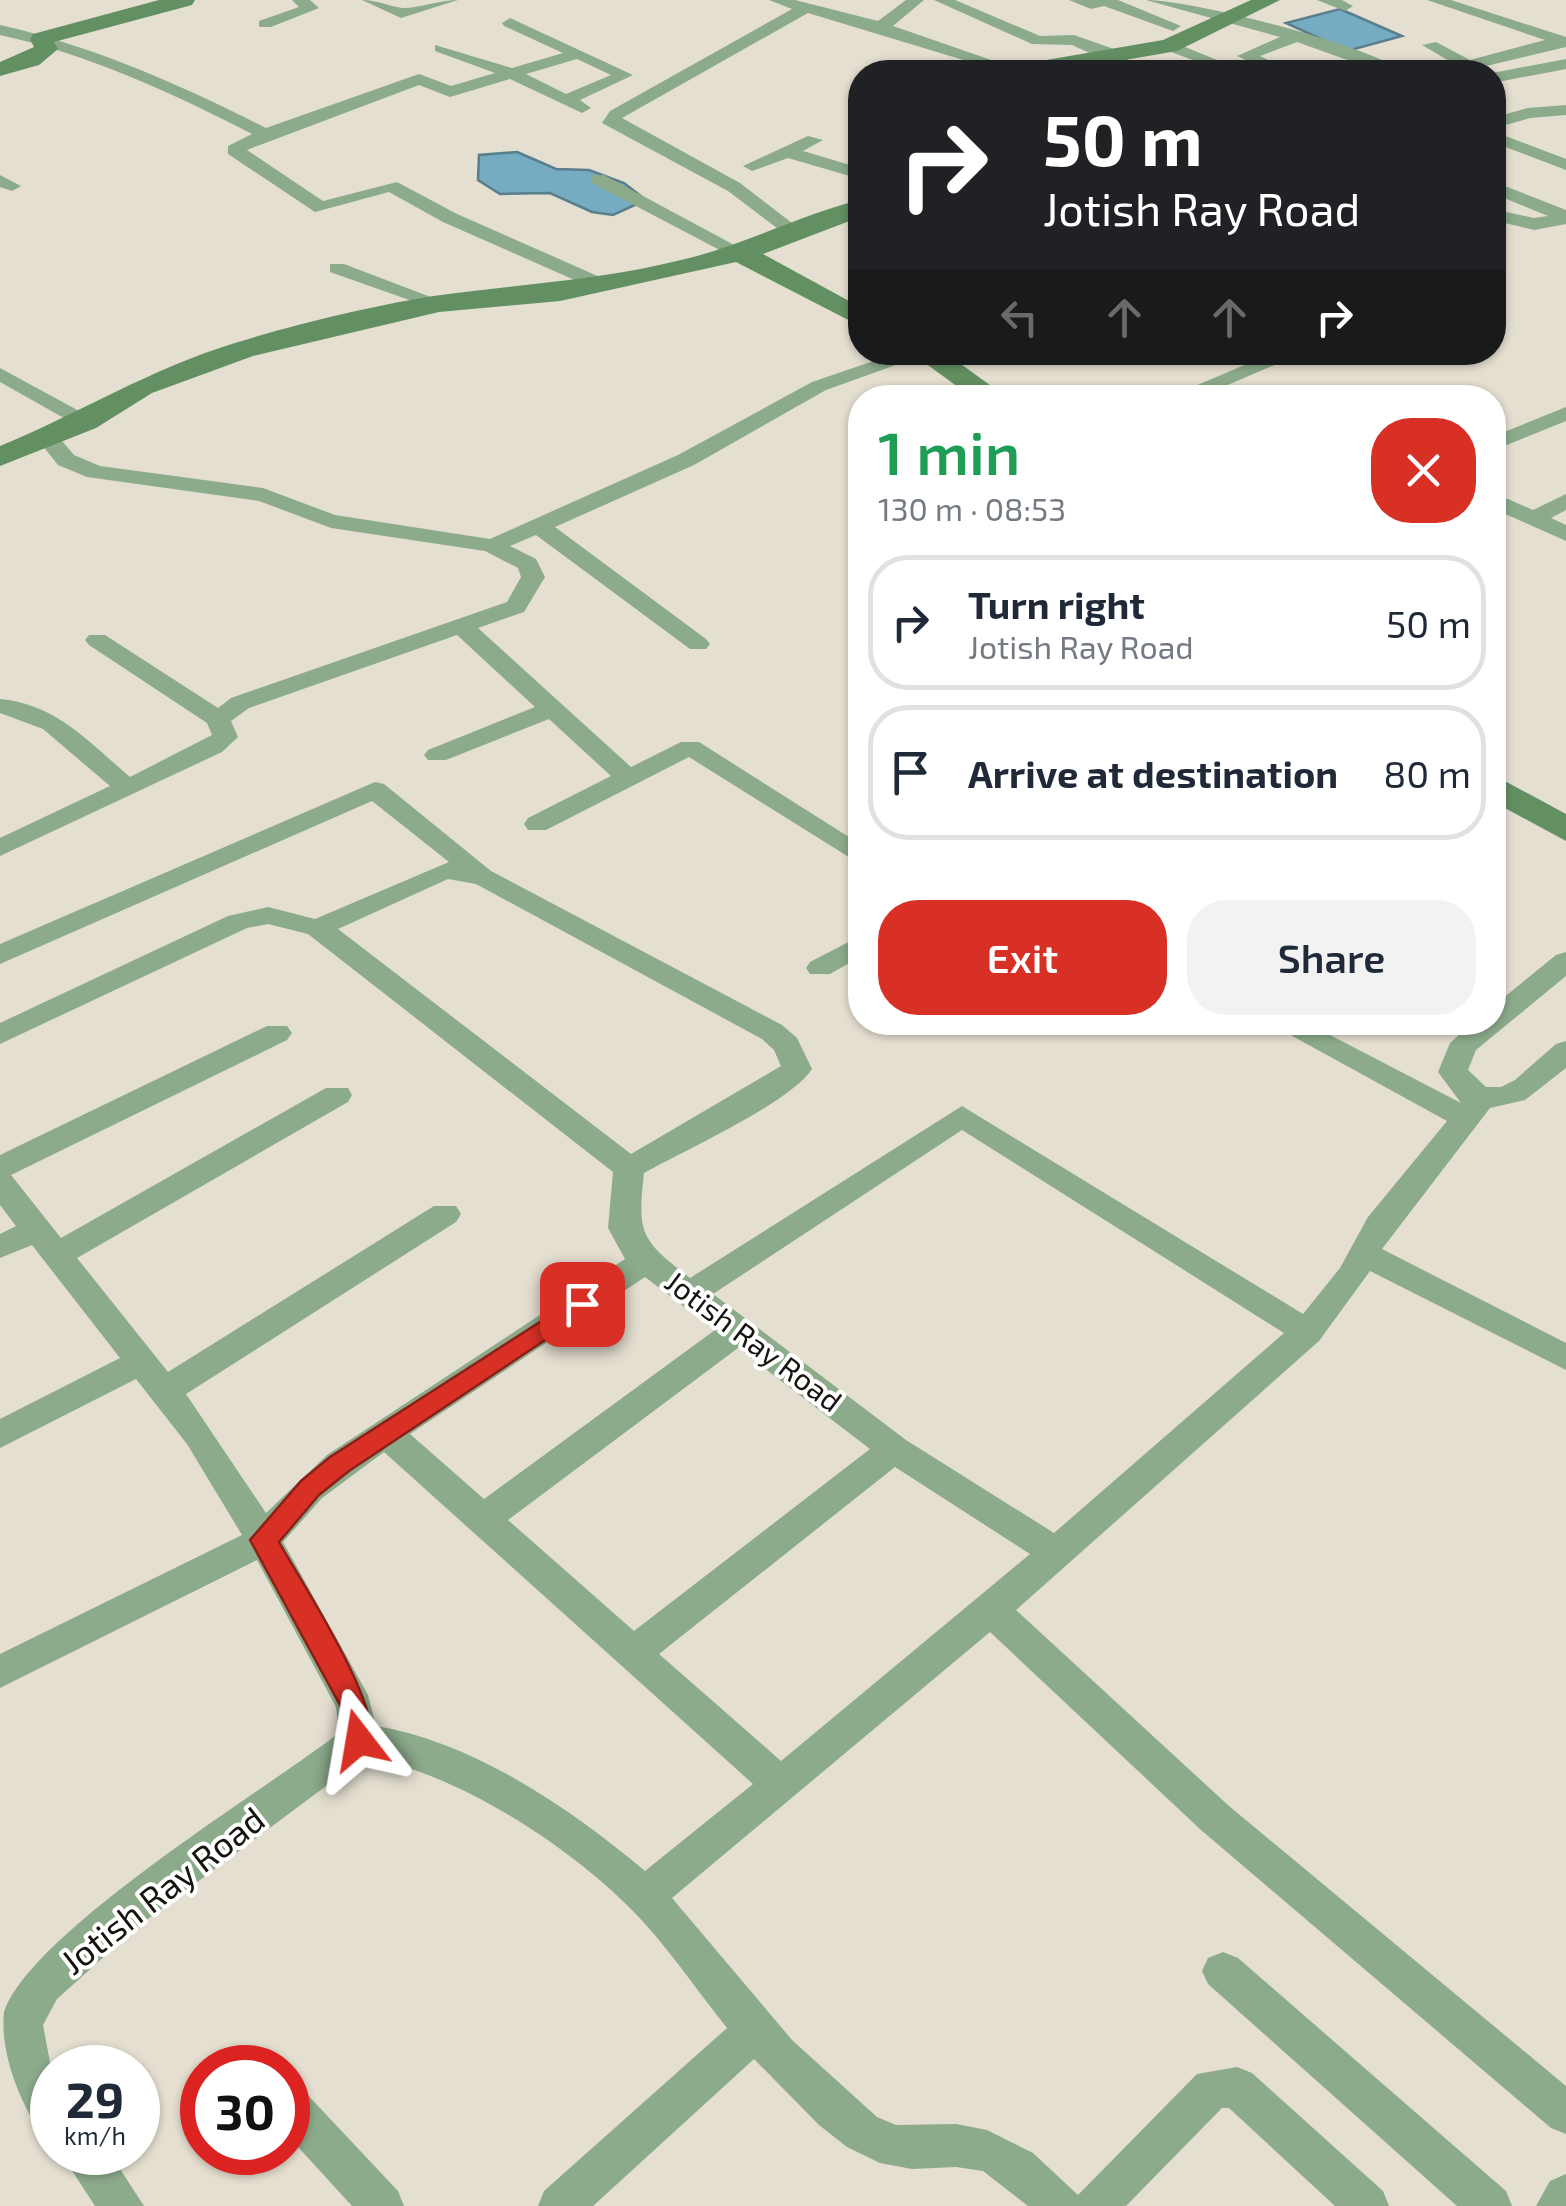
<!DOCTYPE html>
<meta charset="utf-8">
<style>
:root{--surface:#fff;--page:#f2f2f3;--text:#1f2937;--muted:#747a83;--line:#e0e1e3;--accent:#d93025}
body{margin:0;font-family:"Exo 2",sans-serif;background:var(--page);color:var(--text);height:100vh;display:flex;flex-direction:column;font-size:38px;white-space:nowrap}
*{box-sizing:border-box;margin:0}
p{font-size:32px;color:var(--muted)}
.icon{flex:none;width:55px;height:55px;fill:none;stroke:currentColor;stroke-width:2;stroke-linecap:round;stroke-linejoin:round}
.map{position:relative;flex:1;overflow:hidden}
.sheet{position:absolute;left:848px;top:385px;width:658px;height:650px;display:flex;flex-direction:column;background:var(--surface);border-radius:40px;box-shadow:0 2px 8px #0004}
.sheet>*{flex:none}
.banner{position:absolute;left:848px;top:60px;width:658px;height:305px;border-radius:40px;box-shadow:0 2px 8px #0004;background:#202124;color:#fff;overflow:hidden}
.speed{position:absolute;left:30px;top:2045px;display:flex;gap:20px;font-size:50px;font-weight:700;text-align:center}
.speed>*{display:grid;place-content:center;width:130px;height:130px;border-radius:50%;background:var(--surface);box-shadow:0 2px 8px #0004;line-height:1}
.speed small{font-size:25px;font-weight:400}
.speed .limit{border:15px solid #d22;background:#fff;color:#111}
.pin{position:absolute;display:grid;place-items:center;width:85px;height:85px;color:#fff;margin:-42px;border-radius:20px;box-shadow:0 5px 15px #0006}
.me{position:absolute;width:110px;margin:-55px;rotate:346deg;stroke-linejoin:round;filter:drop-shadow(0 0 8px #0008)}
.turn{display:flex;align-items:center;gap:35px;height:210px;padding:0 30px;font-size:45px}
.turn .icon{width:130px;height:130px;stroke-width:2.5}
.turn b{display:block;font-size:70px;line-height:85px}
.lanes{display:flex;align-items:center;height:95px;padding:0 30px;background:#0003;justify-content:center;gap:50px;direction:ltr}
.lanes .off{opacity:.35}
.round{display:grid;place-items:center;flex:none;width:105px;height:105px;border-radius:40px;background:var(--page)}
.head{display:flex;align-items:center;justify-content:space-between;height:170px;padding:0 30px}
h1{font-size:60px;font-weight:600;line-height:75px;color:#1e9e55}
.button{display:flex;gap:20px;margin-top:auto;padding:20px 30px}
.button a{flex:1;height:115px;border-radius:40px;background:var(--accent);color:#fff;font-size:40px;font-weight:600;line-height:115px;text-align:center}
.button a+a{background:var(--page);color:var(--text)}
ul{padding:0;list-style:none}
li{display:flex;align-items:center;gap:30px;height:135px;margin:0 20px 15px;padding:0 10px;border:5px solid var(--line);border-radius:40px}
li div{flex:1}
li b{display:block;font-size:38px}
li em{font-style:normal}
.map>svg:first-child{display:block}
.water{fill:#76acc1;stroke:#597e8c;stroke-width:2.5}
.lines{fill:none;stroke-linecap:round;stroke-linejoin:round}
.street{fill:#8cab8b;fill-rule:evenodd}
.secondary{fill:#639062;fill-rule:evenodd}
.route{fill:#d93025;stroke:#8d1f18;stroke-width:2.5}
.labels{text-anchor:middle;stroke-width:8;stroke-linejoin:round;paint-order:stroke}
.street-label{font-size:30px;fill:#16140f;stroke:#fff}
.near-street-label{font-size:35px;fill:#16140f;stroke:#fff}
</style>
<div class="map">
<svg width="1566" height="2206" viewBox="0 0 1566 2206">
<rect width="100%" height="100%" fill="#e4dfd0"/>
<!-- water -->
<g class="water">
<path d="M1340,9l62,27 -55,15 -61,-28z"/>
<path d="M517,152l39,17 33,1 35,13 22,17 -33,15 -21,-3 -42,-19 -50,1 -22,-14 1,-25z"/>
</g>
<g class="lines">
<!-- street -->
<g class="street">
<path d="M292,0h18l9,8 -48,19h-12v-6l40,-14z"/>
<path d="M362,0c15,0 26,6 40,8 14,1 38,-8 56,-8l-57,18z"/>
<path d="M769,0h26l83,21 28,-21h18l-31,26 133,46h-23l-195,-59 -186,105 118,65 65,50 -16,4 -61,-46 -126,-68 8,-12 182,-102z"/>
<path d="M934,0h21l85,36 34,-1 54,19v6l25,12h-22l-59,-27 -40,-1z"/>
<path d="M1069,0h49l63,26 -8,5 -69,-25 -13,3z"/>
<path d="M1146,0c45,0 225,45 257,72h-22l-84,-30 -37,14 33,16h-21l-35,-16 43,-19z"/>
<path d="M1317,0h25l11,6 -8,5z"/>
<path d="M1427,0h24l115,37v10l-84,20 5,5h-19l-46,-27 14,-3 34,18 75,-20z"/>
<path d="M510,18l123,57 -53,25 11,8 -9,5 -72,-34 -60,18 -31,-12 -172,65 76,51 74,-19 60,32 152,67v8h-14l-152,-67 -54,-30 -74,20 -87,-58v-8l24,-12c-79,-41 -167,-81 -252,-99v-10c90,20 182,60 266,103l153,-54 32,12 44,-13 -60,-22v-6l77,23 51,-15 -59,-27 -2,-3zM577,59l34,16 -45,19 -40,-20z"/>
<path d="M1163,43h12l72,29h-22l-62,-23z"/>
<path d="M1566,59v10l-74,14v-10z"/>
<path d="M1566,105v10l-36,3 -38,11v-11l36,-10z"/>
<path d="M1492,131l74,28v11l-74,-28z"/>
<path d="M808,136l15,4 -20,11 57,17v11l-72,-21 -36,13 -9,-5z"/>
<path d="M0,175l21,11 -9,5 -12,-4z"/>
<path d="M592,175h12l145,78 -16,4 -141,-74z"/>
<path d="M1492,181l74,29v14l-32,6 -42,-10v-11l42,9 14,-2 -56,-23z"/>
<path d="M330,264h14l105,40 -17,4 -102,-36z"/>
<path d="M900,352h32l-106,38 -132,75 -139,62 151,112 4,5 -4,5h-16l-154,-114 -26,11 26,13 9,18 -21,35 -46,16 153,139 50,-25h18l161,102v20l-171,-107 -143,73h-18l-4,-6 4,-6 83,-42 -62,-57 -103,41h-18l-4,-5 4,-5 107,-43 -78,-72 -208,73 -18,13 7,16 -16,15 -222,104v-18l110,-52 -67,-57 -43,-16v-14c56,5 89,43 130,78l82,-42 -5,-12 -118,-78 -4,-5 4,-5h16l113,73 13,-10 276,-96 14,-25 -3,-9 -33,-17 -154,-23 -72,-27 -172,-24 -29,-12 -20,-25 3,-5h16l17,20 26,11 163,22 72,27 155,24 188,-84 134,-73z"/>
<path d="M1275,352h30l-108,46h-30z"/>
<path d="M0,368l92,50 4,4 -4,4h-14l-78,-44z"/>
<path d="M1566,407v14l-74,30v-14z"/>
<path d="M1492,492l41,18 33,-16v16l-15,8 15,7v16l-74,-33z"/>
<path d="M375,782l9,2 107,87 291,154 15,13 15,31c-22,34 -129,82 -168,104 -7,62 -3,67 46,105l272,-172 341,208 37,-46 28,-51 79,-96 -180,-99h38l156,81 -23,-31 12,-29 23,-21h19v-15l64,-52 10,-3v24l-90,74 -8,20 18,17h15l14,-7 41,-36 10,-3v27l-41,32 -35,8 -108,141 184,94v27l-196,-99 -51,70 -303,269 213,196 337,280v48l-15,-6 -350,-298 -211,-198 -318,266 120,142 85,77 19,8 60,-1 31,6 46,23 45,42 119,-121 40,-7 15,6 131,118 6,15h-54l-106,-98h-7l-96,98h-98l-45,-35 -27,-4 -44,2 -32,-6 -33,-16 -28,-22 -65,-66 -161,147h-55l6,-15 183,-163c-32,-40 -61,-84 -97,-120 -64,-64 -175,-136 -265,-151l-228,170 -80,72 -14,26 9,48v60l-15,-6c-20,-32 -37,-77 -33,-115 27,-80 261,-222 335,-279l-3,-26 -79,-147 -257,128v-34l242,-119 -55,-91 -51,-65 -136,69v-29l120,-61 -88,-113 -32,13v-24l16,-8 -16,-21v-50l267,-129h20l5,7 -5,7 -276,135 50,63 265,-150h22l4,7 -4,7 -271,156 91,114 266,-166h22l5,8 -5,8 -270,172 80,119 61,-58 298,-196 -17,-31 5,-56 -305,-238 -40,-10 -21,4 -247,116v-21l228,-107 40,-9 47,12 134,-57 -77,-61 -372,163v-20zM448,879l28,5 286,155 12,11 7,16 -150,88 -293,-225zM962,1130l322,203 -230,200 -148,-93 -193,-146zM645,1277l70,53 -231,169 -74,-65zM738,1348l132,101 -236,182 -126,-111zM384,1452l369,332 -108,87c-74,-62 -171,-129 -269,-145l-8,-31 -85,-153 39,-44zM895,1467l135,87 -249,207 -122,-107z"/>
<path d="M860,936v21l-30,17h-20l-4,-6 4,-6z"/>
<path d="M1223,1952l15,6 268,233 6,15h-55l-249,-222 -6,-13 6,-13z"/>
<path d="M288,2084l15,6 95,101 6,15h-52l-64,-70z"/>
<path d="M60,2152h49l35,54h-49z"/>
<path d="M1566,2174v32h-30l14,-25z"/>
</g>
<!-- secondary -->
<g class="secondary">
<path d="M159,0h36l-3,5 -138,37 4,7 -19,16 -39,11v-14l34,-15 -4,-8 3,-5z"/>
<path d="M1251,0h29l-103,51 -122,21h-50l12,-7 146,-25z"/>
<path d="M860,200v17l-97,37 97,53v19l-124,-64 -176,39 -121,11 -186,44 -101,37 -56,35 -96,38v-20c80,-33 152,-78 235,-103 61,-19 144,-39 206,-48 81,-11 160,-15 240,-35 62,-14 118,-45 179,-60z"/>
<path d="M910,352h34l64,46h-35z"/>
<path d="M1492,774l74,40v27l-74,-40z"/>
</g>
</g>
<!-- route -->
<path class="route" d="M582,1295l8,3 4,6 -4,6 -241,161 -30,24 -40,47c21,38 108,170 91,207l-11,3 -10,-3 -8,-42 -91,-167 51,-59 29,-24z"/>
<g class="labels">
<!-- street labels -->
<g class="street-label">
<text transform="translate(753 1342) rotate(37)" y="10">Jotish Ray Road</text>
</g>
<!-- near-street labels -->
<g class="near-street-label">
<text transform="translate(163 1891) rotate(-38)" y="12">Jotish Ray Road</text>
</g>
</g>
</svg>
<div class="speed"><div>29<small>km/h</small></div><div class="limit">30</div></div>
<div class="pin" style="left:582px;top:1304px;background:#d93025"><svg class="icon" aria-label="arrive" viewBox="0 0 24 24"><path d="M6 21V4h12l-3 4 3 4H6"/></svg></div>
<svg class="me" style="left:359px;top:1740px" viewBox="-20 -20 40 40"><path d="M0-17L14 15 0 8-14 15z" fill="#d93025" stroke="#fff" stroke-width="4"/></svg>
<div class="banner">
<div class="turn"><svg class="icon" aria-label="right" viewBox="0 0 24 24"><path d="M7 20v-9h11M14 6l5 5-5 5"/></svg><div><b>50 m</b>Jotish Ray Road</div></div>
<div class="lanes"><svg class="icon off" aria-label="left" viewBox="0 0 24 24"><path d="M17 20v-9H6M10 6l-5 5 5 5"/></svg><svg class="icon off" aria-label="ahead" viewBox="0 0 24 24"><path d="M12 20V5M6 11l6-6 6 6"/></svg><svg class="icon off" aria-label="ahead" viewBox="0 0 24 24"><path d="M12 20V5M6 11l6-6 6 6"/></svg><svg class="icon" aria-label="right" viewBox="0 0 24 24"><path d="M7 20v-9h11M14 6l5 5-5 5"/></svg></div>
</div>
<section class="sheet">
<div class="head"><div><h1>1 min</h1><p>130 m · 08:53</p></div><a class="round" style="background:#d93025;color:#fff"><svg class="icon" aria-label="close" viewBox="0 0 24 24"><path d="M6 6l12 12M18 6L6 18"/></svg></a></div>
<ul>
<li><svg class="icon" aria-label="right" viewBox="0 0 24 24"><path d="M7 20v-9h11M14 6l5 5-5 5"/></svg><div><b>Turn right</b><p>Jotish Ray Road</p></div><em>50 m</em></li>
<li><svg class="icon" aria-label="arrive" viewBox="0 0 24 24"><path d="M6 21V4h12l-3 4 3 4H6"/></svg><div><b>Arrive at destination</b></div><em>80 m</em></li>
</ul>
<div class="button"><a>Exit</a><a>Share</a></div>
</section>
</div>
